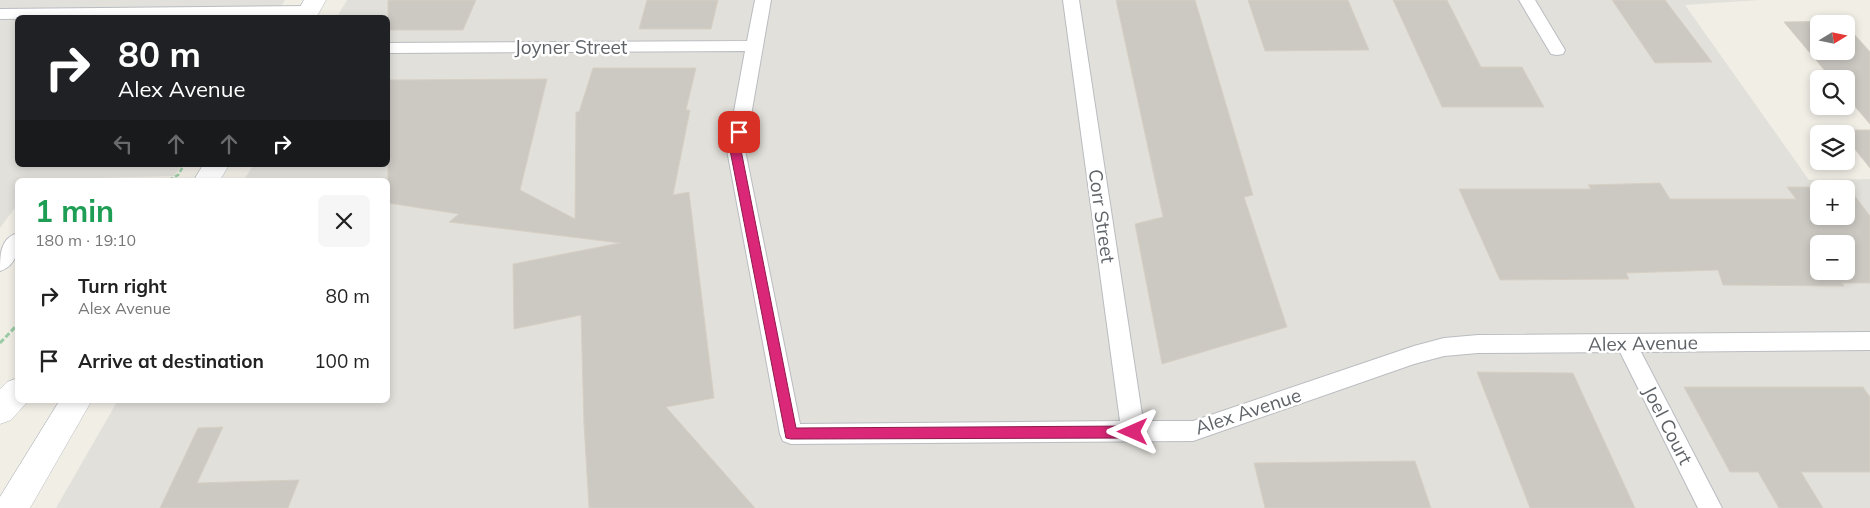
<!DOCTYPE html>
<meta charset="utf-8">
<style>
:root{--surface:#fff;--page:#f6f6f6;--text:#222;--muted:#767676}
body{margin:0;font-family:Mulish,sans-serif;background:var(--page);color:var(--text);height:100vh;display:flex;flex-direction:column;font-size:19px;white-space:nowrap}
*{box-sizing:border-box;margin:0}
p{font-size:16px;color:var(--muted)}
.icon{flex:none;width:28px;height:28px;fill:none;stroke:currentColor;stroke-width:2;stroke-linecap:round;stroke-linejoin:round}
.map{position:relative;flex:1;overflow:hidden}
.panel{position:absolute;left:15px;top:178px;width:375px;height:225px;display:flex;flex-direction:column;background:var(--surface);border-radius:8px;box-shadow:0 2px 8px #0003}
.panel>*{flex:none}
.hud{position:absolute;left:15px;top:15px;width:375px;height:152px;border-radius:8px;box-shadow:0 2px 8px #0003;background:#202124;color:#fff;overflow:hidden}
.needle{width:32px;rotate:80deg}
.fabs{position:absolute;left:1810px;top:15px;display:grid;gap:10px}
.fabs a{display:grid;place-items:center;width:45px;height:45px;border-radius:8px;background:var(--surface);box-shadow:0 2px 8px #0003;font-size:25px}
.pin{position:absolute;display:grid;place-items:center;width:42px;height:42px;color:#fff;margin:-21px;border-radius:10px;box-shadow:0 2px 8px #0006}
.me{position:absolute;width:55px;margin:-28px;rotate:270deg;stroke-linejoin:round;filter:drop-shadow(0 0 4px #0008)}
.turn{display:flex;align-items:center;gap:18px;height:105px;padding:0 20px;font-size:22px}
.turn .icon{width:65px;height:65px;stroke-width:2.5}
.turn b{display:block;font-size:35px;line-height:42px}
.lanes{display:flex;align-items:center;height:48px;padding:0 20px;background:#0003;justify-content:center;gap:25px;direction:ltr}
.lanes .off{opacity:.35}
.round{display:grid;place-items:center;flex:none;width:52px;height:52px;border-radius:8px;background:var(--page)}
.head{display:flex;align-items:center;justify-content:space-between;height:85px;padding:0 20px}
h1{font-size:30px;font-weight:700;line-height:38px;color:#1e9e55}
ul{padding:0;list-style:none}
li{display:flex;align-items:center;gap:15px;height:65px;padding:0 20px}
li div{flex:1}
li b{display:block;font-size:19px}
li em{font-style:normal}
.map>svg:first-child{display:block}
.industrial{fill:#e2e0da;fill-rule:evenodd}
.building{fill:#ccc9c3;stroke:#d7cfc4;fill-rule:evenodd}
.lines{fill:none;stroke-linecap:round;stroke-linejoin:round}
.street-casing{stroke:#b9bcc1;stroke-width:2}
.secondary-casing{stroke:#b7bcc1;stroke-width:1}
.path-far1{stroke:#99cca4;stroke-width:2.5;stroke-dasharray:4.5 2.5;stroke-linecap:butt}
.path{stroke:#99cca4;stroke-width:3;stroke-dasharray:5.5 2.5;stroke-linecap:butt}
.street{fill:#fff;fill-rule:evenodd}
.secondary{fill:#fff;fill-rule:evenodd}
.route{fill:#db2777;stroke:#8e194d}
.labels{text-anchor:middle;stroke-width:5;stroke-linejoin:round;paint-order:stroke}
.street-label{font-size:19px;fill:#5e6368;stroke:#fff}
</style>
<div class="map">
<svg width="1870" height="508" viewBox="0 0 1870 508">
<rect width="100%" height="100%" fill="#f1eee6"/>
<!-- industrial -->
<g class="industrial">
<path d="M0,0h285l-11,17 -256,1v147h164l-8,11 -156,4 -1,25 -17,23z"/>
<path d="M347,0h1413l-75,5 124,175 61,-1v329h-1814l62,-108h270v-220h-144l9,-15h135v-147l-51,-1zM1819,189h27v27h-27zM1819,244h27v27h-27z"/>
</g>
<!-- building -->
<g class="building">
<path d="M388,0h88l-13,30h-75z"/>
<path d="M647,0h71l-7,29h-72z"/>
<path d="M1116,0h79l58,195 -9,2 43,130 -125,37 -27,-140 28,-7z"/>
<path d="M1248,0h100l21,50 -104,1z"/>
<path d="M1393,0h54l34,67h41l22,40h-102z"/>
<path d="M1612,0h53l47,62 -57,1z"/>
<path d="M1843,21l2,3h-26v27h27v-26l24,27v72l-24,-28v-17h-14l-48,-57z"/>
<path d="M593,68h103l-10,42h4l-17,85 16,-3 25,206 -48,9 89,101h-166l-5,-84 -3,-109 -67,14 -1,-65 107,-21 -171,-21 10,-8 -71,-11v-123l159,-1 -27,111 55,29 1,-107h3z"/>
<path d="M1839,130h31v38l-24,-30v-4h-3z"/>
<path d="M1660,183l10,16h126l-9,-12h61l22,29v67h-28l2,3 -121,-1 -5,-15 -92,3 3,6 -129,1 -41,-91h132l-3,-4zM1819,189h27v27h-27zM1819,244h27v27h-27z"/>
<path d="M1477,372l96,1 62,135h-105z"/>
<path d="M1684,387h179l7,10v75h-69l22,36h-44l-21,-36h-28z"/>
<path d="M223,427l-26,56 102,-3 -11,28h-128l38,-80z"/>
<path d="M1415,461l16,47h-166l-11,-45z"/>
</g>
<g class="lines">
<!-- street casing -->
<g class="street-casing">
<g id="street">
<path d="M755,0h16l-26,150 55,274 320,-3 -57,-421h16l64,421h50l221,-75 30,-8 34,-3 392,-3v18l-229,2 81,156h-24l-78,-156 -142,1 -34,3 -30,8 -221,77 -402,3 -8,-3 -3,-7 -53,-284 18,-99 -357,2v-10l359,-2z"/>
<path d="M1519,0h16l30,50 -2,4 -6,1 -6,-1z"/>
<path d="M309,6l6,1 2,4 -2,4 -315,4v-10z"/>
<path d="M18,233c0,16 0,32 -18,38 0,-16 0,-33 18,-38z"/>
</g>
</g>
<!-- secondary casing -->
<g class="secondary-casing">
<g id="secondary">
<path d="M304,0h22l-10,18h-22z"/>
<path d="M203,165h26l-9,15h-26z"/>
<path d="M18,378v22h11l-18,20 -11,4v-35l7,-7z"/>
<path d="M60,400h32l-62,108h-30v-11z"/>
</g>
</g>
<!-- path-far1 -->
<path class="path-far1" d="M169,180l9,-5 6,-10"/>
<!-- path -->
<path class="path" d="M0,343l18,-19"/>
<!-- street -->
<use href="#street" class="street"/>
<!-- secondary -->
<use href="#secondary" class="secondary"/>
</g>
<!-- route -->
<path class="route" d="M739,129l5,3 -3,18 55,278 337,-2 4,2 2,4 -2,4 -4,2 -342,1 -5,-1 -56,-288 4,-18z"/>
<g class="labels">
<!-- street labels -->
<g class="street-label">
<text x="571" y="54">Joyner Street</text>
<text transform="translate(1102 216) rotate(82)" y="7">Corr Street</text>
<text transform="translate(1643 343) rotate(-1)" y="7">Alex Avenue</text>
<text transform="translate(1248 411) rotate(-18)" y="7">Alex Avenue</text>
<text transform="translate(1668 425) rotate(63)" y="7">Joel Court</text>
</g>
</g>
</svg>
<div class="fabs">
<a><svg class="needle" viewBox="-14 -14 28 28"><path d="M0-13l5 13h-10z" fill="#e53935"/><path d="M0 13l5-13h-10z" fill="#767676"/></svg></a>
<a><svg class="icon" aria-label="search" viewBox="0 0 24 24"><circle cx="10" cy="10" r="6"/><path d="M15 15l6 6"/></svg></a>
<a><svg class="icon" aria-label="layers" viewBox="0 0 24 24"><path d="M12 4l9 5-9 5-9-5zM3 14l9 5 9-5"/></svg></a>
<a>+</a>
<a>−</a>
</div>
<div class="pin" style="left:739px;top:132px;background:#d93025"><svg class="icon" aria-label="arrive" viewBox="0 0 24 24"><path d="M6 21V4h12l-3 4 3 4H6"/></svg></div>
<svg class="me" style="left:1133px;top:432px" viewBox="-20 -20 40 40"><path d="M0-17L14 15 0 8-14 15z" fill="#db2777" stroke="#fff" stroke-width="4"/></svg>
<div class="hud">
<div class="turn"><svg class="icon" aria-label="right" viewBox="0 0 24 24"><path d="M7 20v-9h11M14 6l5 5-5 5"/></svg><div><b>80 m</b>Alex Avenue</div></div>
<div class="lanes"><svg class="icon off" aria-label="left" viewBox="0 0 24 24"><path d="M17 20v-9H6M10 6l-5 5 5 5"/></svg><svg class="icon off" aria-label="ahead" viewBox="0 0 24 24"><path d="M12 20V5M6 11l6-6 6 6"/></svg><svg class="icon off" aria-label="ahead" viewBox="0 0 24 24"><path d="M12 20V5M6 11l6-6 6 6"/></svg><svg class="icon" aria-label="right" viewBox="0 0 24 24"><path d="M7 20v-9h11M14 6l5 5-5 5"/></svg></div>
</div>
<section class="panel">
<div class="head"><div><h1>1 min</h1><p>180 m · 19:10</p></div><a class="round"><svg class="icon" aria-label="close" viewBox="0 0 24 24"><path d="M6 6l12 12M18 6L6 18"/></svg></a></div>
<ul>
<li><svg class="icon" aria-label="right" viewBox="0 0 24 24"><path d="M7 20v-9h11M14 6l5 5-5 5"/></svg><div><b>Turn right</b><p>Alex Avenue</p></div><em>80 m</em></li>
<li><svg class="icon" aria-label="arrive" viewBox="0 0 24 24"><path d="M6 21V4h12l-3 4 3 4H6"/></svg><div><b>Arrive at destination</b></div><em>100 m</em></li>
</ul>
</section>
</div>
